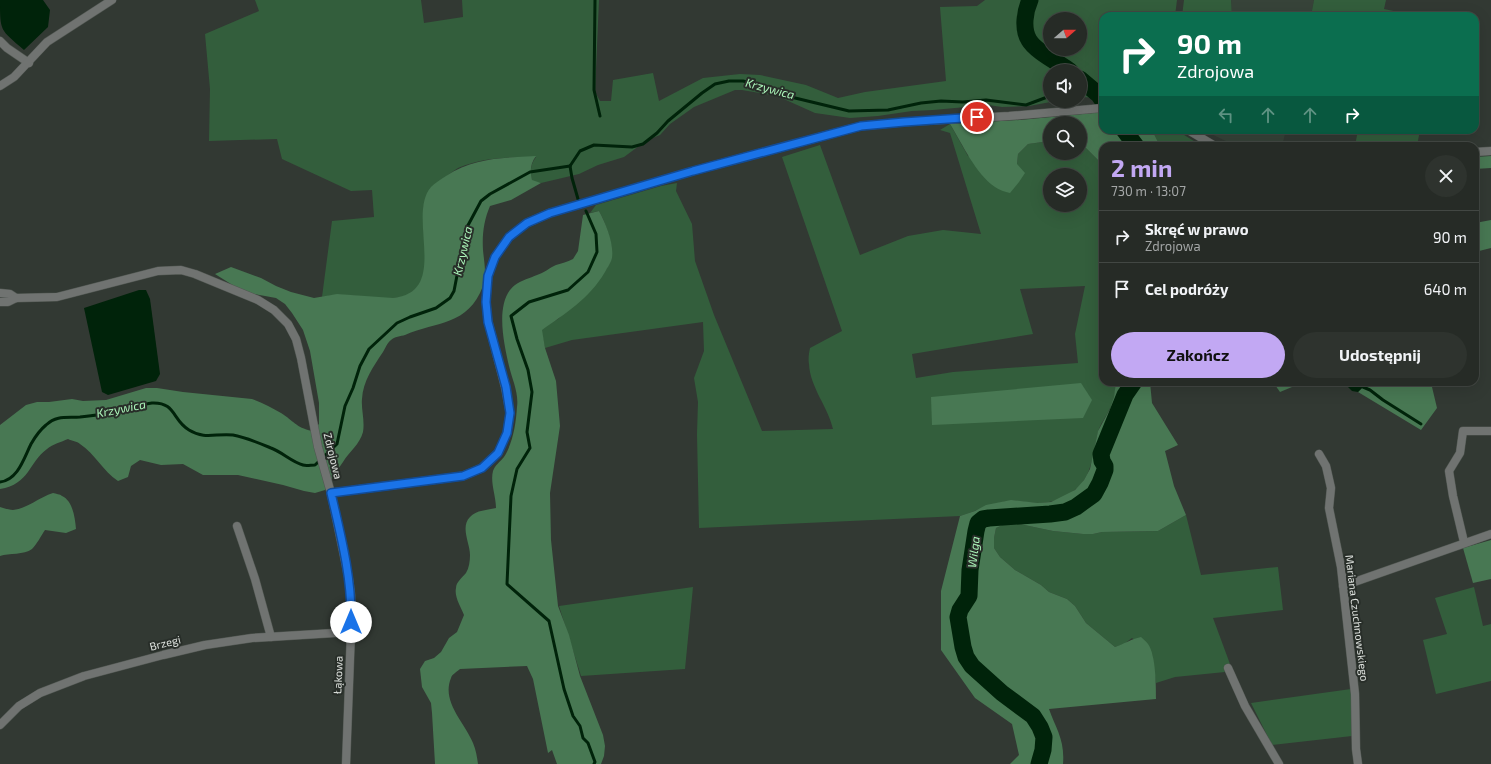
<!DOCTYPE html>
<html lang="pl">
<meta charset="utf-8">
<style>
:root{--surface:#262b26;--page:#2e332e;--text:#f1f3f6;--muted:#a4a7a7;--line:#424743;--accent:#c2a8f3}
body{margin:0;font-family:"Exo 2",sans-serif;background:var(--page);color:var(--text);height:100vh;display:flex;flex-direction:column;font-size:15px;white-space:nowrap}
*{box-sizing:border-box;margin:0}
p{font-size:13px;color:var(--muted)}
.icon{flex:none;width:22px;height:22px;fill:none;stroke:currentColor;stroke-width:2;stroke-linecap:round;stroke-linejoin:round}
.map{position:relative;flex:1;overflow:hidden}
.drawer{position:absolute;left:1099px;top:142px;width:380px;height:244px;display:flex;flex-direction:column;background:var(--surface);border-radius:12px;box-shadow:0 4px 16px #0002,0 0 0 1px var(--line)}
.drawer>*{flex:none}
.banner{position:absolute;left:1099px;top:12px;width:380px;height:122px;border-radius:12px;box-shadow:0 4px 16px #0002,0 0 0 1px var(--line);background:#0b6e4f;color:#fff;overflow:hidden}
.needle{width:26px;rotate:70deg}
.controls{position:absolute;left:1043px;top:12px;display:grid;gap:8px}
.controls a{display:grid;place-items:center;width:44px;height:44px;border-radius:50%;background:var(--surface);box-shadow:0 4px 16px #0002,0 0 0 1px var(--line);font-size:20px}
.pin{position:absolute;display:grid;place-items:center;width:34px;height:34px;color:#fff;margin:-17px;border:2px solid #fff;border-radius:50%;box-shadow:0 1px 4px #0007}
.me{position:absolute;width:44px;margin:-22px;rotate:0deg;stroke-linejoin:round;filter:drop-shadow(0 0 3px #0008)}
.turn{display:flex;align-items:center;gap:14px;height:84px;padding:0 12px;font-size:18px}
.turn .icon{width:52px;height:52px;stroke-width:2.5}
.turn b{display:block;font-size:28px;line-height:34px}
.lanes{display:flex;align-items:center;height:38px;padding:0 12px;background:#0003;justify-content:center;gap:20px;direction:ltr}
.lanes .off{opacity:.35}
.round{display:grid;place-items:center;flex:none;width:42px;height:42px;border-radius:21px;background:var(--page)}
.headline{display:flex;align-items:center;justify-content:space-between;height:68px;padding:0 12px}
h1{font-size:24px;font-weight:700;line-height:30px;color:var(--accent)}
.action{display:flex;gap:8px;margin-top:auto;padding:8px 12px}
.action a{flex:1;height:46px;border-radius:24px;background:var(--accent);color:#111;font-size:16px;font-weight:700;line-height:46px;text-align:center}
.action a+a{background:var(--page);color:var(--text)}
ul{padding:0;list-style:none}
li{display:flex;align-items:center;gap:12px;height:52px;padding:0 12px;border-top:1px solid var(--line)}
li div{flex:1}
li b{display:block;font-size:15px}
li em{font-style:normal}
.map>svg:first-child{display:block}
.built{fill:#374339}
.green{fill:#335e3c;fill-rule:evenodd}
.forest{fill:#487853}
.water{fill:#00230a}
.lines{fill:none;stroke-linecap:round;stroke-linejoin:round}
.stream{stroke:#00230a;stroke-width:3}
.river{stroke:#00230a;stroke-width:17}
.minor-casing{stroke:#515752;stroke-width:9}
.tertiary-casing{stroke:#515752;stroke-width:9}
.minor{stroke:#707371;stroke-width:8}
.tertiary{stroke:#707371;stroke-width:8}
.route-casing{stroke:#114b97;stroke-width:10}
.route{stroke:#1a73e8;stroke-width:7}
.labels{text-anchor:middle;stroke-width:4;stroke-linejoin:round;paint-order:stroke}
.street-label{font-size:11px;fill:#dee2de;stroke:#282e29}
.water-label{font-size:12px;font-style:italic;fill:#acf6ba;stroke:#282e29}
</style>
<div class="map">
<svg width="1491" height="764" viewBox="0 0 1491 764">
<rect width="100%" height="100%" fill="#323933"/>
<!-- built -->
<g class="built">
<path d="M1231,0h83l-3,16h-79z"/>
<path d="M1203,130h83l-4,16h-46z"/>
</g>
<!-- green -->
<g class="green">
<path d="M255,0h166l3,23 39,-6 -1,-17h137l-4,92 5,9h11l2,-21 40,-7 6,28 44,-23 37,-4 20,1 46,10 32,13 27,-6 81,-11 -6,-74 37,-1 8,-6h192l-2,16h-72v82l-23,-1v-26h-30v30h6l-27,5 -27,1 -14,-2 -55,5 -21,1 -34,5 -28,2 -35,-5 -38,-17 -35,-6h-7l-41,17 -24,17 -10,11 -13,5 -23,17 -26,8 -19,9 -38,9 -9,-2c-2,-10 -2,-16 4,-24 -27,0 -53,0 -78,11 -5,3 -10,7 -15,11 -6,4 -12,7 -15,14 -16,29 15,83 -21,102 -14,7 -48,0 -64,0 -7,-1 -14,1 -21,2l10,-76 42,-4 -2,-27 -21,1 -69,-32 -5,-20 -68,2 1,-52 -5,-55 54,-23zM1050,19h30v30h-30z"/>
<path d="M1184,0h47l1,16h-50z"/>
<path d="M1314,0h72l-2,9 34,7h-107z"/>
<path d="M950,124l18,32 49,8 1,-10 10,-10 22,-3v12h30v-11l23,23v217h13v2c-1,9 -2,18 -7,26 -3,7 -9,14 -11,22 -3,11 -4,24 -8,35 -6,22 -29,36 -51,36 -10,0 -21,-3 -30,-2 -18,2 -32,10 -49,15l-261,12 -2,-94 1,-32 -4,-24 10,-27 -1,-29 -131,18 -27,8 -4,-19 17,-10 49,-51c1,-2 3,-5 4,-8 4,-12 -6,-39 -12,-49l-9,2 6,-8 65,-19 16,-3 -1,8 16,33 3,37 19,54 48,116 71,-2c-5,-22 -23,-42 -24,-65 -1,-5 0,-11 1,-16l32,-17 -60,-174 38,-12 40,110 48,-19 35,-6 38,4 -31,-101 -10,-3zM1050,175h30v30h-30zM1085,286l-10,48 3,29 -125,9 -37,6 -4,-24 121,-20 -13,-45z"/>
<path d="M1152,130h24l26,16h-42z"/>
<path d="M1358,130h62l-3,16h-62z"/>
<path d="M1186,515l15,60 77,-8 5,43 -70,8 17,46 -6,4 1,4 -50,5 -19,6 -4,-29 -20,-16 -8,6 -9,3 -29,-24 -11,-17 -8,-7 -18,-7 -8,-7 -26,-15 -15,-13 -6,-9v-10l2,-10 9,-4 10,-1 38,8 30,3h10l9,-2 56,-1z"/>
<path d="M693,587l-8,82 -104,7 -22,-70z"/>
<path d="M1474,587l9,39 8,-2v57l-55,13 -13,-54 24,-6 -12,-36z"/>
<path d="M1351,689l1,47 -80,9 -21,-42z"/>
</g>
<!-- forest -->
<g class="forest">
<path d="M1103,112v18h49l8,16h-57v19l-23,-23v-19h-30v18l-22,3 -10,10 -1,10 8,9 -6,9 -9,11c-5,-1 -11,-3 -15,-6 -20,-14 -32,-42 -45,-63l70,-4z"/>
<path d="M536,156c-6,8 -6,15 -4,24l9,3 -30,17 -21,6c-6,14 -8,28 -7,44 1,12 4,24 0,36 -15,40 -46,35 -78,49 -4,1 -11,2 -14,5 -4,3 -6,9 -8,12 -10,15 -20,29 -21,47 -1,10 3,22 1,33 -3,12 -14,20 -20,30 -7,9 -12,19 -18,28l-10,3 -11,-2 -21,-6 -45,-10h-35l-20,-11 -22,1 -21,-5 -9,6 -3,11 -10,4c-15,-10 -23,-27 -38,-37 -3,-3 -8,-3 -12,-5 -7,3 -15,5 -21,10 -19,14 -17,35 -47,40v-64l26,-20 11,-3h12l23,-3 11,2 23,-1 40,-12h11l26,4 69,7c11,4 20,9 29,14 13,8 14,14 31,18l7,-7v-21l-9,-52 -7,-21 -11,-17 -7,-9 -9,-6 -22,-4 -20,-8 -19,-12 16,-7 30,11 15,8 15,6 23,6 23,-4 56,4c58,-6 13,-82 38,-111 4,-4 10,-8 15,-11 29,-19 57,-18 90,-20z"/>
<path d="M1491,156v12l-16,1v-12z"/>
<path d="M599,211c7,13 15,32 13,47 -1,5 -5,10 -7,14 -16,27 -39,41 -63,58l3,18 11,33 4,45 -10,67 1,47 7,66 11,29 11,41 23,59 2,11 -1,10 -3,8h-44l-5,-14 -4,3 -15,-74 -6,-13 -67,3c-3,3 -8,5 -9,9 -10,24 14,45 22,65 3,7 4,14 5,21h-43l-3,-51 -1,-10 -9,-16 -2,-18 5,-8 9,-3 7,-6 8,-14 8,-6 7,-17c-3,-8 -10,-18 -8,-27 0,-6 6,-10 10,-15 3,-5 4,-12 4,-18 0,-12 -10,-28 0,-38 6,-7 18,-7 26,-9 0,-12 -6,-26 -3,-37 2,-6 7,-9 11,-14 9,-14 12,-34 13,-50 2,-14 -5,-28 -8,-41 -5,-22 -15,-65 6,-81 7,-5 15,-7 22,-10 7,-2 12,-7 19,-10 6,-2 11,-3 17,-6l5,-8 5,-36z"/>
<path d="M1491,220v28l-16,4v-29z"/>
<path d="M1116,382h34l2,21 26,42 -13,6 9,35 12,29 -28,16 -56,1 -9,2h-10l-30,-3 -38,-8 -10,1 -9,4 -2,10v10l6,9 15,13 26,15 8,7 18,7 8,7 11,17 29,24c9,-3 16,-8 26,-10 2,2 5,4 7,7 8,11 8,42 8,55l-107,10c7,20 16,31 14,55h-53l9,-9 -7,-31 -37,-26 -34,-48v-59l19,-75 15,-5 11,-6 25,-5 27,3 13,-1 24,-12 9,-10 6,-11 8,-38 12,-22 4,-12z"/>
<path d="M1273,382h31l-24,10z"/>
<path d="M1360,382h56l16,5 5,21 -16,22 -63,-38 5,-5z"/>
<path d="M1081,383l11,17 -9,18 -151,7 -1,-28z"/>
<path d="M53,493c3,1 7,1 9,3 11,5 13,22 14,33l-10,4 -21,-3c-4,6 -8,14 -13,19 -8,6 -23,4 -32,7v-49c4,1 9,3 13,3 13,-1 27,-13 40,-17z"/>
<path d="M1491,540v39l-18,4 -10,-35z"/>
</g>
<!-- water -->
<g class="water">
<path d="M0,0h43l7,10 -2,17 -24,23c-24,-21 -24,-18 -24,-50z"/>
<path d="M139,290h7l4,9 10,75 -4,7 -48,14 -6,-3 -18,-84z"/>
<path d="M1346,382h14l3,5 -5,5 -6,-1 -4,-4z"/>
</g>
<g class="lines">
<!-- stream -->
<g class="stream">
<path d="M595,0l-1,90 6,26"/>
<path d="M1060,71l1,-7"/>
<path d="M570,166l10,-15 14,-6 38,2 11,-3 14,-11 11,-12 34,-28 13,-9 14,-3h14l28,7 20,9 58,14 39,-1 33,-7 20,-2 22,1 23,-2 40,5 24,-9"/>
<path d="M570,166l2,12 6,21"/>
<path d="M586,211l10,23 1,18 -9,20 -20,18 -39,12 -18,14 6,23 11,31 4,22 -5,40 3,16 -13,21 -6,27 -4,88 42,37 15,68 9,27 7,10 3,12 5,5 7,19 -1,2"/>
<path d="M1363,387l7,3 13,10 38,24"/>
<path d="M0,482c18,-2 24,-24 31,-38 4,-7 9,-14 15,-19 11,-10 21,-7 34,-8 16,-2 31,-3 46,-7 8,-2 17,-6 26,-7 24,-1 20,17 37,27 16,10 27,3 44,5 12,2 26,8 38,13 11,4 21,14 32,17 3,1 8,0 12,0l22,-21 8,-38 8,-18 7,-22 9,-17 28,-26 13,-6 26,-9 14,-10 4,-7 12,-62 15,-28 9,-7 40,-22 40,-6"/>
</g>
<!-- river -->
<g class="river">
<path d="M1030,0c-5,11 -8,29 -1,40 6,11 30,23 41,31"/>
<path d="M1080,79l19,16 4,6"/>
<path d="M1124,130l12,16"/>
<path d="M1039,764l4,-14 1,-13 -4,-10 -7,-11 -31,-23 -30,-27 -6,-9 -3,-10 -5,-30 2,-7 9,-14 1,-26 6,-39 2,-8 5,-4 6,-1 61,-4 15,-2 11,-5 18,-13 6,-11 5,-13v-4l-3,-5 -1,-7 24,-59 9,-13"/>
</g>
<!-- minor casing -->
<g class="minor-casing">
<g id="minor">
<path d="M0,41l7,7 22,15"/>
<path d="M1188,130l27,16"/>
<path d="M1475,152l16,-1"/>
<path d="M1319,454l7,12 5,22 -2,20 12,59 14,127 1,55 2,15"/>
<path d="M331,493l132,-17 19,-8 16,-15 9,-20 3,-20 -5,-26 -17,-66 -2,-19 2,-26 7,-19 14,-20 18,-14 23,-10 143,-42 168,-45 43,-4 105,-6 94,-8"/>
<path d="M237,526l18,53 16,58"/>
<path d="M1464,542l-11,-46 -4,-25 11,-18 3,-22h28"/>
<path d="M1343,586l148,-52"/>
<path d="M1228,668l17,38 34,58"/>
<path d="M0,725l19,-19 21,-13 44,-17 79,-21 42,-10 47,-7 99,-6"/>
</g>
</g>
<!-- tertiary casing -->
<g class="tertiary-casing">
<g id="tertiary">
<path d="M0,86l14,-9 33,-35 65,-42"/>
<path d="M0,293l10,1 6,4"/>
<path d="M0,302h8l8,-4 41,-1 101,-26 23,-1 14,4 63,26 16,10 14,14 8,15 5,19 17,89 13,46 18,87 2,15v37l-5,132"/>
</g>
</g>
<!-- minor -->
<use href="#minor" class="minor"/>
<!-- tertiary -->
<use href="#tertiary" class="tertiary"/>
</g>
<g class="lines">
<!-- route casing -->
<g class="route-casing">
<path id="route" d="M351,622c1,-44 -10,-86 -20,-129l132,-17 19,-8 16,-15 9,-20 3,-20 -4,-26 -18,-65 -2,-20 2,-26 7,-19 14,-20 18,-14 23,-10 143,-42 168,-45 43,-4 73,-5"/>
</g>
<!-- route -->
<use href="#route" class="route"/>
</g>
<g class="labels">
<!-- street labels -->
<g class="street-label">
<text transform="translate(333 456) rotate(76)" y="4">Zdrojowa</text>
<text transform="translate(1357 618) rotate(83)" y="4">Mariana Czuchnowskiego</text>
<text transform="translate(165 643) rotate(-14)" y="4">Brzegi</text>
<text transform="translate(338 675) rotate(-88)" y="4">Łąkowa</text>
</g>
<!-- water labels -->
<g class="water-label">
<text transform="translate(770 89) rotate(15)" y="4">Krzywica</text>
<text transform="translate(463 251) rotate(-77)" y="4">Krzywica</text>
<text transform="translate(121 409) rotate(-11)" y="4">Krzywica</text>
<text transform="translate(974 552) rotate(-83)" y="4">Wilga</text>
</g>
</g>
</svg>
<div class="controls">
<a><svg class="needle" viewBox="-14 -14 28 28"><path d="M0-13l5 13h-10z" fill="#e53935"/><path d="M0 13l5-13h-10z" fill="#a4a7a7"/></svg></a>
<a><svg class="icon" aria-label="sound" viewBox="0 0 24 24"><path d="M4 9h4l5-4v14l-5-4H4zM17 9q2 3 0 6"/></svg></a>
<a><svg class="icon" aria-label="search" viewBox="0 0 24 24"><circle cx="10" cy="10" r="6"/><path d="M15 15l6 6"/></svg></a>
<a><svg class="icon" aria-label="layers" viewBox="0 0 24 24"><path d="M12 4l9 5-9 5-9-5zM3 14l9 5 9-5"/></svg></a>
</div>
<div class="pin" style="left:977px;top:117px;background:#d93025"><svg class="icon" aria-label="arrive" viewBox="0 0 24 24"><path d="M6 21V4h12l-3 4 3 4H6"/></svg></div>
<svg class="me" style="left:351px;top:622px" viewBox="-20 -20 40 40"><circle r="19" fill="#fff"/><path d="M0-13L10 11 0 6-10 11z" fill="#1a73e8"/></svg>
<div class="banner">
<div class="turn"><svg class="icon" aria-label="right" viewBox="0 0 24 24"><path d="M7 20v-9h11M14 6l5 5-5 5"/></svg><div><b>90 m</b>Zdrojowa</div></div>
<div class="lanes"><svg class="icon off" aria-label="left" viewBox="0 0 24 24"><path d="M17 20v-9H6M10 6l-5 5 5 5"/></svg><svg class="icon off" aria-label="ahead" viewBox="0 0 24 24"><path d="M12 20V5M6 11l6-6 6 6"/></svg><svg class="icon off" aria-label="ahead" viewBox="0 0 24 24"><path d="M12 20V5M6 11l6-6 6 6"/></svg><svg class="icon" aria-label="right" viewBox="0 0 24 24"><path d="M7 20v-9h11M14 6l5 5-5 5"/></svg></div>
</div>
<section class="drawer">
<div class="headline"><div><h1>2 min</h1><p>730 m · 13:07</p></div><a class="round"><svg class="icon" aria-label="close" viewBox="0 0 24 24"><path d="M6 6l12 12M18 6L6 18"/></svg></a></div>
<ul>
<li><svg class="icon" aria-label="right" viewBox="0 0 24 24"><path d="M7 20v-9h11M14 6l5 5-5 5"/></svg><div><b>Skręć w prawo</b><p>Zdrojowa</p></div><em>90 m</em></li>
<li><svg class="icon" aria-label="arrive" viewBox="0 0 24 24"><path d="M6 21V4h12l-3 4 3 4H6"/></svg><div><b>Cel podróży</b></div><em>640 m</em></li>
</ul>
<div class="action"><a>Zakończ</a><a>Udostępnij</a></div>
</section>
</div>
